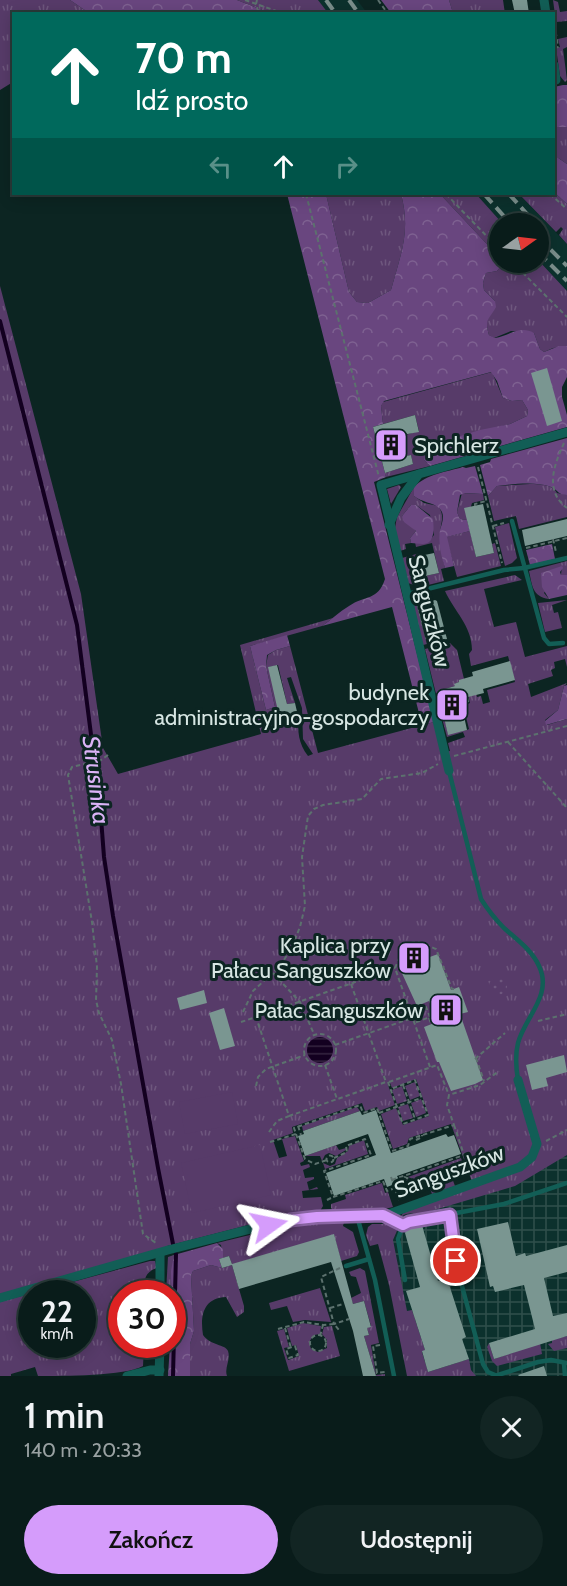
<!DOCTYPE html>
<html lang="pl">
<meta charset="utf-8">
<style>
:root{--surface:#091c1a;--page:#122523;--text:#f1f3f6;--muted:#99a1a2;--line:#293a39;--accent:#d59cfb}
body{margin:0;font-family:Cabin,sans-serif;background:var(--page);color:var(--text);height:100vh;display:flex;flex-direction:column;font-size:22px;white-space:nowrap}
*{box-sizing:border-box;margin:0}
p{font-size:20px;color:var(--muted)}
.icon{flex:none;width:33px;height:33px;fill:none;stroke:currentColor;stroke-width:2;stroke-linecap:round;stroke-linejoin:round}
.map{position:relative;height:1376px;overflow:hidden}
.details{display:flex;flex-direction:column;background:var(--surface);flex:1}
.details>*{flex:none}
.top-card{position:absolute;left:12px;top:12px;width:543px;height:183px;border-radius:0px;box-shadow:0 3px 15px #0003,0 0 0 2px var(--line);background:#00695c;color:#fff;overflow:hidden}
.needle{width:39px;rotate:76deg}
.controls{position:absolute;left:489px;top:213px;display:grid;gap:12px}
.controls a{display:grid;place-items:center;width:60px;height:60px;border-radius:50%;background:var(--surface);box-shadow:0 3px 15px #0003,0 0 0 2px var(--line);font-size:30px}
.speed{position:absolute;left:18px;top:1280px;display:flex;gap:12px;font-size:30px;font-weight:700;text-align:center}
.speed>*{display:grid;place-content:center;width:78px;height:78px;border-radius:50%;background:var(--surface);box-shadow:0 3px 15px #0003,0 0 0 2px var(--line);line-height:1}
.speed small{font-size:15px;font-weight:400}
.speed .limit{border:9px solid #d22;background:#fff;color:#111}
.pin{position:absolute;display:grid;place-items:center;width:51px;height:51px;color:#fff;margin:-26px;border:3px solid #fff;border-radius:50%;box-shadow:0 2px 6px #0007}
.me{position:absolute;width:66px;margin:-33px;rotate:78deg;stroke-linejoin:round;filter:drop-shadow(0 0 4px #0008)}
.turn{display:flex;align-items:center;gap:21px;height:126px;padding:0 24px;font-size:27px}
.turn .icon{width:78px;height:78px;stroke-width:2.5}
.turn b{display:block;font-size:42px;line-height:51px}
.lanes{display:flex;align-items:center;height:57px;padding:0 24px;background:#0003;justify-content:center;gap:30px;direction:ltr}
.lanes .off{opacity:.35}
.round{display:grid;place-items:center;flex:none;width:63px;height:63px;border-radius:32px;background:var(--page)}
.summary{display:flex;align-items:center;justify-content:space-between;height:102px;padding:0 24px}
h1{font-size:36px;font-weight:600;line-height:45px}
.button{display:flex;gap:12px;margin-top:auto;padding:12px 24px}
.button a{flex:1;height:69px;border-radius:36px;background:var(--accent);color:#111;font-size:24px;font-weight:600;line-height:69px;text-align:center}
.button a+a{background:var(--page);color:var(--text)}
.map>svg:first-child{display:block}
.built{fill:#0c312d}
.industrial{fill:url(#industrial-grid)}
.grass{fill:url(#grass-tufts);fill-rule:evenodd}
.forest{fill:url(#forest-crowns)}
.garden{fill:url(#garden-dots)}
.pitch{fill:#573b69}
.water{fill:url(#water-rules)}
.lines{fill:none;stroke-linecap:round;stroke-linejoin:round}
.stream{stroke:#130020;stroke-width:4}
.building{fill:#7a9691}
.path{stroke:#5c716e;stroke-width:2;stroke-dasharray:4.5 3;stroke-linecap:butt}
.service{stroke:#125e56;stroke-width:4.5}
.minor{stroke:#125e56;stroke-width:9}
.rail{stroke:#7a8e8b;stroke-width:4;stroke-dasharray:12 6;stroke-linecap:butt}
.route-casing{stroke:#8a65a3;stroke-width:15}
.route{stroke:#d59cfb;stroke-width:10}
.labels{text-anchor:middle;stroke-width:6;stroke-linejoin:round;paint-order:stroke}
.poi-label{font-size:22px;fill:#d7e6e3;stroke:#0c2522;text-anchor:end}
.street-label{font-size:22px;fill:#d7e6e3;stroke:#0c2522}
.water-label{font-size:24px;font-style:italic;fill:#dbb3f7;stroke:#0c2522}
</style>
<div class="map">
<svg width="567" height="1376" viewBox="0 0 567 1376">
<defs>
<pattern id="industrial-grid" width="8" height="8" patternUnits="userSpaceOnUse" patternTransform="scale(1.5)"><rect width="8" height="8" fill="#0c312d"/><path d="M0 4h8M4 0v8" fill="none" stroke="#2f4f4b"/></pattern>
<pattern id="grass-tufts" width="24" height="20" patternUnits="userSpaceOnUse" patternTransform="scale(1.5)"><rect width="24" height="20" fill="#573b69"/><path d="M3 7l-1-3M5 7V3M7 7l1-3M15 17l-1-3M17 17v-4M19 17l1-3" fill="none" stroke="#6e577e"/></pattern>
<pattern id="forest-crowns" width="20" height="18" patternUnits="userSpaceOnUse" patternTransform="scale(1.5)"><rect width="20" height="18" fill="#69467f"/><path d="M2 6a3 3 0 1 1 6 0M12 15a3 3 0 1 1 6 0" fill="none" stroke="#7e6191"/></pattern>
<pattern id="garden-dots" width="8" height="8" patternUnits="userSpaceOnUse" patternTransform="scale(1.5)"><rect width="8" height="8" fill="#573b69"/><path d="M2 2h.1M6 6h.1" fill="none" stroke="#6e577e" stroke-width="1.8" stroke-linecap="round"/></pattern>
<pattern id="water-rules" width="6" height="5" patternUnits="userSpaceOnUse" patternTransform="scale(1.5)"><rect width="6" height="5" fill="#130020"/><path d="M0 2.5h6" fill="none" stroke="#352540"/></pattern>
</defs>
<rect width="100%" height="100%" fill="#0c2522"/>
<!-- built -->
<g class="built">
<path d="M318,0h39l10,13h-39z"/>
<path d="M476,194h43l48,50v47l-28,-30 -1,-37 -36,-1z"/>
</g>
<!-- industrial -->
<path class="industrial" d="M567,1149v227h-151l-26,-142 12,-18 74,-23z"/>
<!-- grass -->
<g class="grass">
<path d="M0,0h70l19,13 -75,1 -1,68 -13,8z"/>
<path d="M237,0h81l10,13h-58z"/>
<path d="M449,0h54l2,14 -52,-1z"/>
<path d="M553,0l5,2 2,10 7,-1v10l-11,1z"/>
<path d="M567,37v10l-4,2 4,31 -2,2 -5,-6 -4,-28 4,-1 -2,-8z"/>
<path d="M554,127h13v37l-13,-9z"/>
<path d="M554,192l13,12v40l-8,-9 4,-6 -2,-2 -5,5 -37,-38z"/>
<path d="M326,194h75c10,38 0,59 -10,96l-23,13 -11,-1 -8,-10z"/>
<path d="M440,194h36l26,29 -2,1 -1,33z"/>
<path d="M539,261l28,30v55l-14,2 -9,4 -4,-3 -6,-16 -23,-2 -17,7 -5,-3c-5,-15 0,-20 6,-34l-11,-11 -1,-7 3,-10 11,-2 4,-5v-3z"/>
<path d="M0,286l81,308 22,154 15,26 143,-40 -21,-89 93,-27 -11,8 -72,20 16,64 9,-3 -9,-41 2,-11 8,-5 14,-4 28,107 116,-31 8,30 8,-1 -2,-8 17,-6 -2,-5 -16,5 -8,-30 3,-1 6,28 19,-4 2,-1 -5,-20 1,-4 5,-2 -4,-16 8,-2 3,12 4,-1 2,8 7,-2 -3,-12 28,-8 -7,-26 -37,10 -2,-12 3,-4c0,-24 -18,-39 -27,-59l70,-16 7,5 -38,9 10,38 22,-5 9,35 42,-11v21l-2,-8 -11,3 1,6 -4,2 2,6 -25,8 3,13 36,-14 -3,3 -6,24 -13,10 2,5 20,-6v436l-52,31 -94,28c-8,0 -15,-3 -22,5l4,-6 71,-26 -23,-63 -42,14 -2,6 -14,5 -12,-35 15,-6 7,17 26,-9 -13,-37 -24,9 -2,-5 -2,2 7,20 -16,6 -2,-4 -12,4 -3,-8 -70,24 1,6 -20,7 6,18 8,-2 -5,-17 13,-3 9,25 -4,2 1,3 8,-2 1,3 -7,3 2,8 9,-1v2l-7,3 2,8 8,-3 1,2 -16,2 1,7 18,-1 2,9 -3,5 -25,2 -128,33 -6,3 -161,45zM278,665l9,39 8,-1 -8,-25 4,-1 11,31 1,31 10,15 -5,2c-10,-13 -10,-24 -10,-40l-17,4 -12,-53z"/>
<path d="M492,372l11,26 9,3 10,-1 6,10 -1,6 -17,8 -66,17 -10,1 -9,4 -1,14 6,6 -44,11 -1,-4 28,-9 -2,-9 -5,1 -4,-20 17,-5 -4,-16 -32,9 -2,-18 2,-4z"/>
<path d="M530,484c10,0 22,0 27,9l10,2v22l-48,12 -3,-13 -22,5 -6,-25 9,-10z"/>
<path d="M399,485l2,2 -10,17 -4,-15z"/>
<path d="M414,487v9l10,7 14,3c8,11 2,17 2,28 0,12 2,23 5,34l-4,1 3,12 -24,6 -12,-4 -6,-25 18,-5 5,23 14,-3 -7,-30 -16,4 -1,-5c10,3 13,1 19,-7l-4,-20 -14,-10h-5l-9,11 14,15 -6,7 1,5 -6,1 1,5 -6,2 -5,-23 2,-11z"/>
<path d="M462,493l21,1 1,6 -12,3 -5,17 -7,-1 -3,-7z"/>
<path d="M509,523l8,35 -5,5 -7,3 -10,-39z"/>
<path d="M470,531l6,26 18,-4 -2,-9 3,-1 6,23 -44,11 -11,-40z"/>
<path d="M567,561v14h-6l1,-9 -18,27 5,6c-17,-2 -17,-15 -20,-28z"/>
<path d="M420,597l1,8 -4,1 10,38 -4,1 -10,-41z"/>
<path d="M567,600l-15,5 2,8 4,-1 4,16 -17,4 -7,-29z"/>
<path d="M450,643l7,7 7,29 -9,5v2l-17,5 2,10 -2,1 -13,-53z"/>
<path d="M357,1107l3,4 -57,20 -1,-5z"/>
<path d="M364,1140l4,14 -43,15 -2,-6 7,3 5,-2 2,-6 11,-7 1,-5z"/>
<path d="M336,1145l3,5 7,-2v2l-10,6 -7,-3 -4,2 -3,6 -2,-5h-15z"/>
<path d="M461,1158l5,13 -39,13 -19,-7z"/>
<path d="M452,1178l3,8 -23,8 -3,-8z"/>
<path d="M404,1179l17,5 1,2 -19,5 -4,-10z"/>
<path d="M382,1183l3,10 3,-1 5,15 -17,4h-42l-3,-3v-4l15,-5 -1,-4z"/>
<path d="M315,1222h29l-1,4 10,6 6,20 -2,4 -16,5 -7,-26 -100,29h-2l-3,-8 -6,2 -2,-13 -4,-2 78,-19z"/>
<path d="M372,1224h24l3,2 -6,14 14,71 5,-1 13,40 -3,2 6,20 41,-13 2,11 5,6h-69l-18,-91 -11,-41 -8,2 -4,-11 2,-8z"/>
<path d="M174,1255l-3,38h-5l2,-36z"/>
<path d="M150,1261h5l2,7c-13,4 -13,13 -13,25h-22v51h22l-1,22c-18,10 -80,10 -105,10l-3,-9 -24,7v2h-11v-74l32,-9v51h50v-51h-50z"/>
<path d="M211,1265l11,3 10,-3 12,41v6l-7,5 -11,-20c-23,1 -26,19 -23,38 8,11 22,9 25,16 3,9 -4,17 -1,25h-37v-32l4,-13 -3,-55 2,-5z"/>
<path d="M360,1268l5,3 14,72 -8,2 5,30 9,-1v2h-9l-12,-40 5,-1 -2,-7 4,-2 -7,-25 -11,3 -2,-6 10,-5 -5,-16 -5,-1 -2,-4z"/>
<path d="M320,1288l11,34 -26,-2 -12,2 -6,-16 -16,4 -2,-7z"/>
<path d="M303,1323l18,3 -1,8 -6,1 -5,7 2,7 7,3 9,-4v-8l-5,-6 2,-7 8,-1 8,30 -51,15 -12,-40 7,-2 5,18 -5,1 4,12 11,-4 -3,-11 -4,1 -5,-18z"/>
<path d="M567,1336v12l-13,3 -6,-7 4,-1v-3z"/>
<path d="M489,1343l5,16 46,-16 2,11 -45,12 -5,-5 -5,-14z"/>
</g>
<!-- forest -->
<g class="forest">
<path d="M70,0h167l33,13h-181z"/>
<path d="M381,0h68l4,13h-62z"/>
<path d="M563,85h4v42h-13v-40z"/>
<path d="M554,155l13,9v40l-13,-12z"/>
<path d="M287,194h39l23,98 8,10 11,1 23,-13c10,-37 20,-58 10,-96h39l59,63 2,9 -4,5 -11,2 -3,10 1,7 11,11 1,6c-7,13 -12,12 -7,28l6,3c14,-2 24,-13 39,-5l6,16 4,3 15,-6h8v31l-5,10v10l5,18v12l-137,39 -6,-6 1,-14 9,-5h10l36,-11 30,-6 17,-8 1,-6 -6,-10 -10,1 -9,-3 -6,-17 -6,-9 -107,29 -3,5 2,18 -10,3 13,50 -12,5 60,240 -12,3 -30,-118 -70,19c9,-6 17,-14 27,-20 16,-11 29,-5 36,-27z"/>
<path d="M567,438v57c-9,0 -9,-5 -16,-8 -15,-6 -38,-3 -54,-1l-9,10 -8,-31 10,-3 1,-3z"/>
<path d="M475,466l8,28 -18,-1 -5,2 -3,17 3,7 7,1 3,11 -23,6 7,29 -9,2c-4,-12 -7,-25 -5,-38 2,-7 6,-16 -1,-22 -5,-5 -18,-6 -25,-12v-9c13,-13 32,-15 49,-20l3,1z"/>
<path d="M411,505h5l17,14c1,10 2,26 -11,25 -4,0 -7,-1 -11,-1l-1,-5 6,-7 -12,-9 -2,-6z"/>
<path d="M552,544l3,15 -25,6 -4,-15z"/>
<path d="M562,566l1,2 -3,4 1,3h6v20l-18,4 -7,-12 -1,-14z"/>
<path d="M287,635l3,11 -14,4 -9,5 -1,11 9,41 -9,3 -16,-64z"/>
<path d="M567,685v34l-21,6 -1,-4 13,-11 6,-24z"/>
<path d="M217,1243l6,6v9l-4,1 3,9 -11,-3 -18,6 -2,5 3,55 -4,13v32h-22l2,-32h2l-1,-73 3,-16z"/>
</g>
<!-- garden -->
<g class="garden">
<path d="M412,945h8l4,5 -3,1 -1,-3 -14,5 1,3 -4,2 -1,8 -2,1c0,-10 4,-17 12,-22z"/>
<circle cx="498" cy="986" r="9"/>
<path d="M415,1082l5,14 -10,4 -5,-14z"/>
<path d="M402,1086l5,15 -10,3 -5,-14z"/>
<path d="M421,1099l5,14 -10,4 -5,-14z"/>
<path d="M408,1104l5,14 -10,3 -5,-14z"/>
</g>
<!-- pitch -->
<g class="pitch">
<path d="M232,1092l6,32 -53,10 -6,-32z"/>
<path d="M260,1145l11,50 -79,18 -11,-50z"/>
</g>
<!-- water -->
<circle class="water" cx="320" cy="1050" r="13"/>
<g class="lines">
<!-- stream -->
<g class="stream">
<path d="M0,321l77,304 23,180 4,52 9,59 45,252 15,76"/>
<path d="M173,1376l3,-122"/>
</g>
</g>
<!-- building -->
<g class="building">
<path d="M512,0h15l2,14h-14z"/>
<path d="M547,368l15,53 -15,5 -16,-53z"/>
<path d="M415,415l4,17 -17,3 4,21 5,-1 2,9 -28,9 -12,-46z"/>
<path d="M483,504l11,49 -18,4 -12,-49z"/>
<path d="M567,519v17l-42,10 -3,-16z"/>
<path d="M434,553l5,20 -14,3 -5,-20z"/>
<path d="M435,600l2,1 10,38 -20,5 -10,-38z"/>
<path d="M510,661l5,19 -32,9 1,4 -16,4 1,5 -6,2 1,3h-2l5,23 -19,5 -10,-44 17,-5 -1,-2 5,-2v-2l14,-4 -1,-4z"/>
<path d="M277,665l10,39 8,-1 3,13 -18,4 -12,-53z"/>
<path d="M420,948l1,3 3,-1 3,8 11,-4 13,36 8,-3 9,25 -8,2 23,66 -8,4 -24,7 -12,-29h-2l-13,-35 13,-5 -8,-21 -12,5 -17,-37 7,-3 -3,-9 3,-1 -1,-2z"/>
<path d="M204,990l3,13 -27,7 -3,-12z"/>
<path d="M224,1008l11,38 -15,4 -11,-37z"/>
<path d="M564,1055l3,17 -21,6 2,8 -16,4 -6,-25z"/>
<path d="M376,1110l15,43 55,-19 2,3 6,-2 7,19 -64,22 3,6 -13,5 -3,-8 -50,17 -8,-23 50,-18 -8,-21 -63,22 -7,-20 6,-2 -1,-3 57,-20 2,4z"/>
<path d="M508,1222l8,34 9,-3 1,3 41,-11v27l-23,6 9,38 14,-3v23l-73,23 -5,-16 46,-14 -11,-44 -29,7 -2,-6 -3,1 -13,-58z"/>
<path d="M422,1225l16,56 9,-3 19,59 -4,2 7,20 -41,13 -6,-21 3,-1 -19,-59 14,-4 -15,-54 1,-3z"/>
<path d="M334,1234l19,70 11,-3 7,26 -4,1 2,7 -5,1 12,40h-13l-10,-45 -22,-69 -92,27 -7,-24 -10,3 -3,-9 10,-3 3,8z"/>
<path d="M544,1366l3,10h-28l-1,-1z"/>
</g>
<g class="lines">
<!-- path -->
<g class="path">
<path d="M245,0l40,14"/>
<path d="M257,0l-1,4 3,10"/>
<path d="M378,0l10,14"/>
<path d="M554,48l4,-1 -4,-26"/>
<path d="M306,194l73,283"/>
<path d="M446,194l54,56"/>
<path d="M550,194l17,15"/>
<path d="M512,262l55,55"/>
<path d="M564,443c-10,22 -20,48 3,65"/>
<path d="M478,467l24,96"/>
<path d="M475,506v-2l11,-3"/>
<path d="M493,526l11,-3"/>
<path d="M553,539l3,13"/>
<path d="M526,548l41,-10"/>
<path d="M508,742l59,66"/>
<path d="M108,755l-7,5 -29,7 -4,8 24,147 5,45 -1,33 3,13 13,27 9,44 22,150 13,9"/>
<path d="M454,756l113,-30"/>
<path d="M273,973l27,29 14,32"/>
<path d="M351,984l35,98 -97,34 -33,-99 139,-49"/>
<path d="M243,1012l10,-21 27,-25 11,-17 9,-22 5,-21 -3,-49 6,-41 6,-7 9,-4 39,-6 19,-20 41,-6 16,-9"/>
<path d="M411,1013l15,-6 4,10 -16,6"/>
<path d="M429,1018l2,6"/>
<path d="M538,1021l29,-7"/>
<path d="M241,1022l15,-5"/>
<circle cx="320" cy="1050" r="16"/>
<path d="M335,1045l77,-27"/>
<path d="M476,1058l8,23"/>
<path d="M475,1059l30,-26"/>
<path d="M325,1065l12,34"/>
<path d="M430,1067l-35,-99c5,-11 9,-30 26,-25 5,1 10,4 15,6l16,40h2"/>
<path d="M388,1082l15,42 25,-9 -13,-35 -24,9"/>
<path d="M389,1082l48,-17 12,30"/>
<path d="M403,1085l12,34"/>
<path d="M256,1086l2,-9 8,-8 39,-14"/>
<path d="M379,1113l42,-15"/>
<path d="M454,1125l15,45"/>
<path d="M298,1126l3,9"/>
<path d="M269,1132l8,-11 12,-5"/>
<path d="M296,1134l9,25 10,5 12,-4"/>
<path d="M416,1140l6,-3v-2"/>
<path d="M546,1141l21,-11"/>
<path d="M270,1142l26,-8 -2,-6 66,-23 3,8 14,-5 15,43 16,-5 2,-7 44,-14 -7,-20 2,-10 31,-10 19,-14"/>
<circle cx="330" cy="1159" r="3.5"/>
<path d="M334,1158l13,-6 -1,-6 19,-7 6,16 -47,16 9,26 50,-16 4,10 8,-3"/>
<path d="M391,1177l8,23"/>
<path d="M404,1177l22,8"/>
<path d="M392,1180l72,-25"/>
<path d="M397,1195l72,-24"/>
<path d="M327,1200l6,-3"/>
<path d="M340,1268l-19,9 13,47 15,-5"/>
<path d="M330,1308l13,-4"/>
<path d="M285,1328l6,20"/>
<path d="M278,1329l26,-7 19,3 11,-1 5,6"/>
<circle cx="318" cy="1343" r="8"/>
<path d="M320,1336l3,-11"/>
<path d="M380,1345l-7,1 4,27 8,-1"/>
<path d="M295,1346l3,9 -9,3 -3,-9z"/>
</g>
<!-- service -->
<g class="service">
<path d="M512,521l32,117 5,6 14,-1"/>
<path d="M407,594l97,-24 20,-2 43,-10"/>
<path d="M449,771l32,128c7,11 14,20 23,29 12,11 28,22 35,38 14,29 -14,51 -21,77 -3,12 -2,25 0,37"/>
<path d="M450,1215l9,60 24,89 5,8 7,3"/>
<path d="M357,1216l18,64 19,96"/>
<path d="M386,1217l17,8 -5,14 7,41"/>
<path d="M403,1225l6,-3 95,-18 63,-21"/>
<path d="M346,1266l23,-7"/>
<path d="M564,1363l1,13"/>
<path d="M495,1376l43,-14 13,-2 16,3"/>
</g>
<!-- minor -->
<g class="minor">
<path d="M544,0l2,14"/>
<path d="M554,65l2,15"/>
<path d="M419,474l-38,11 68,286"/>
<path d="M389,525l12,-27 18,-24 148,-42"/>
<path d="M160,1293v-39"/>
<path d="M0,1298l168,-48 122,-31 93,-3 137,-49 12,-10 5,-13 -19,-64"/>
<path d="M127,1376l23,-6h10"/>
<path d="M159,1376l1,-32"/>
</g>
<!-- rail -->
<g class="rail">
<path d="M326,0l10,14"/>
<path d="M349,0l10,14"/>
<path d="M484,194l27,30"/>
<path d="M509,194l27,30"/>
<path d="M538,237l29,29"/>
<path d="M538,252l29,29"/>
</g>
</g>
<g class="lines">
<!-- route casing -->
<g class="route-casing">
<path id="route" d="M269,1225l21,-5 27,-3 66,-2 20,10 6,-3 41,-7 6,46"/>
</g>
<!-- route -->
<use href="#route" class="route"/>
</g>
<!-- icons -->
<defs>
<g id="building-square" transform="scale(1.725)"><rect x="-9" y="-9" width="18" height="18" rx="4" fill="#d59cfb" stroke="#0c2522"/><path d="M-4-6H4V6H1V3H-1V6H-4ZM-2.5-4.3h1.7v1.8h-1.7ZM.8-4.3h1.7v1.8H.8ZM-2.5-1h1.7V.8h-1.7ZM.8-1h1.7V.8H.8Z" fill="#111"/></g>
</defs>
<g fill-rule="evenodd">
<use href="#building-square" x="391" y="445"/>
<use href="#building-square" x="452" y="705"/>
<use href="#building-square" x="414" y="958"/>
<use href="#building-square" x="446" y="1010"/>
</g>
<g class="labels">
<!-- poi labels -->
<g class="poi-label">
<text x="414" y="453" text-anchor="start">Spichlerz</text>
<text x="429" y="700">budynek<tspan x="429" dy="25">administracyjno-gospodarczy</tspan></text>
<text x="391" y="953">Kaplica przy<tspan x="391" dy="25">Pałacu Sanguszków</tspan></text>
<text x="423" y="1018">Pałac Sanguszków</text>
</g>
<!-- street labels -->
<g class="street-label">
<text transform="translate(430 611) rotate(76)" y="8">Sanguszków</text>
<text transform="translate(449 1171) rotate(-20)" y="8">Sanguszków</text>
</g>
<!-- water labels -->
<g class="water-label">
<text transform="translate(96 780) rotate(83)" y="8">Strusinka</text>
</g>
</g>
</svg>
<div class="controls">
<a><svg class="needle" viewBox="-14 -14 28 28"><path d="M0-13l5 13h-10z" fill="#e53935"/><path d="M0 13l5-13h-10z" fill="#99a1a2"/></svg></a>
</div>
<div class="speed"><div>22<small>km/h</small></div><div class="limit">30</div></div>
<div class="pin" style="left:456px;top:1261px;background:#d93025"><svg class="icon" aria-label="arrive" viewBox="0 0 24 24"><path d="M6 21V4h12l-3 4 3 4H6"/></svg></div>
<svg class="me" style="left:269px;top:1225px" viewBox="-20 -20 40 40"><path d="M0-17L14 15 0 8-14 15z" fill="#d59cfb" stroke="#fff" stroke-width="4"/></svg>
<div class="top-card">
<div class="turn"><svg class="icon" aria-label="ahead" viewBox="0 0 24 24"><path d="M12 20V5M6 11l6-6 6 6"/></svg><div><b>70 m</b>Idź prosto</div></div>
<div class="lanes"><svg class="icon off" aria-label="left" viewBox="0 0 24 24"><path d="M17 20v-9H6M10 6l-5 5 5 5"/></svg><svg class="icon" aria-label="ahead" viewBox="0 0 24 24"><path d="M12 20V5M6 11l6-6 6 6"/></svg><svg class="icon off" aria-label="right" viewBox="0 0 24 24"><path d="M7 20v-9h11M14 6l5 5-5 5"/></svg></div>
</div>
</div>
<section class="details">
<div class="summary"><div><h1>1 min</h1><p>140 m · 20:33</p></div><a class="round"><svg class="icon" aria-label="close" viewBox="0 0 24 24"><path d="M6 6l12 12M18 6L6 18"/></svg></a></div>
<div class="button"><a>Zakończ</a><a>Udostępnij</a></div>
</section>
